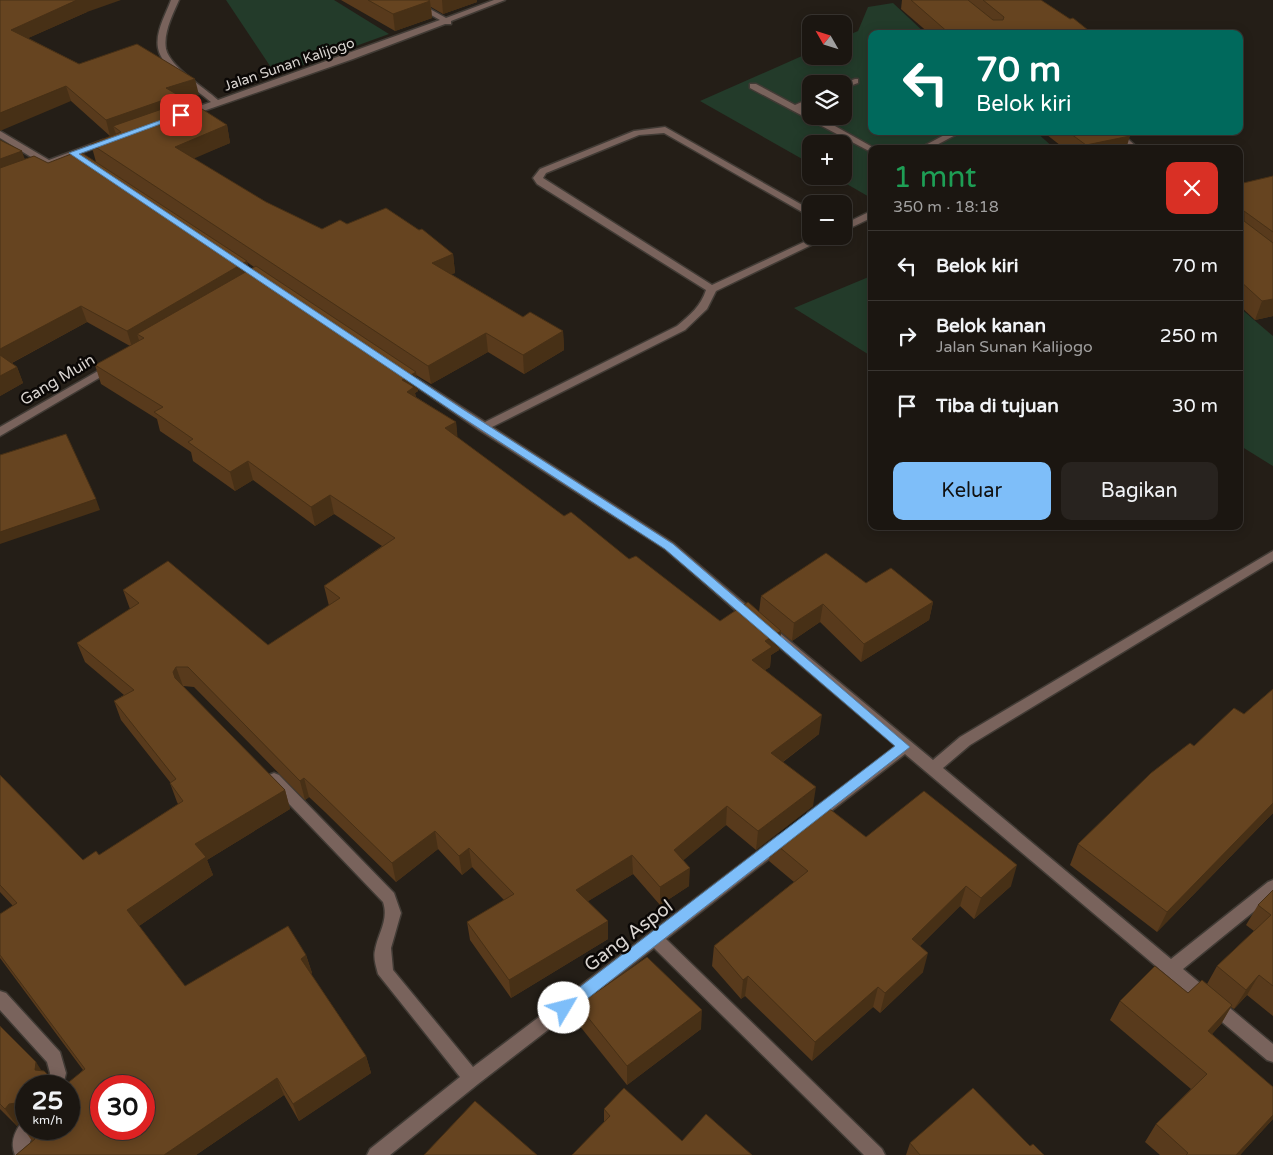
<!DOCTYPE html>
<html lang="id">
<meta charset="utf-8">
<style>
:root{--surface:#1b1611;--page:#28231f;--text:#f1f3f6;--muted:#a09f9f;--line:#393531;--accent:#7ebef9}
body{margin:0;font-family:"Varela Round",sans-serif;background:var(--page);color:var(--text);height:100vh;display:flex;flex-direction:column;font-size:19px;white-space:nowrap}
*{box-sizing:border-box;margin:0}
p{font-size:16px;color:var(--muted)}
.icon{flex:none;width:28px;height:28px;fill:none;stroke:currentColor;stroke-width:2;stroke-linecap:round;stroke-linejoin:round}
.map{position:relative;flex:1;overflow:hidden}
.side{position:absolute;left:868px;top:145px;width:375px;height:385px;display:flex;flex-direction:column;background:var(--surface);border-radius:10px;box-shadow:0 2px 12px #0003,0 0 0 1px var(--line)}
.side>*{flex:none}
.hud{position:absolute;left:868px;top:30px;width:375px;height:105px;border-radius:10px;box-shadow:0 2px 12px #0003,0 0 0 1px var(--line);background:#00695c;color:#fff;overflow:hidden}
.needle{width:32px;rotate:309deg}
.tools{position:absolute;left:802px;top:15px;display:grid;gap:10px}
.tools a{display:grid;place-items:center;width:50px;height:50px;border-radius:10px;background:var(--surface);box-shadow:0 2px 12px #0003,0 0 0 1px var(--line);font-size:25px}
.speed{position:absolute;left:15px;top:1075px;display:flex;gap:10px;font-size:25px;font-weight:700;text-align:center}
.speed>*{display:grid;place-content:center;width:65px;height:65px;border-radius:50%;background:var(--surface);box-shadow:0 2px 12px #0003,0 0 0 1px var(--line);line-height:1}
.speed small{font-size:12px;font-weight:400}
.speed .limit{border:8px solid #d22;background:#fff;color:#111}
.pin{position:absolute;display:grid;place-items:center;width:42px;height:42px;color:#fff;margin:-21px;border-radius:10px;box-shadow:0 2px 8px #0006}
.me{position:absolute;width:55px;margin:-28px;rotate:53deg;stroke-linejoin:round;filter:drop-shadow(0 0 4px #0008)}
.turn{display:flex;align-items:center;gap:18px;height:105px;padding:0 25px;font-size:22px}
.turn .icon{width:65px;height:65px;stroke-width:2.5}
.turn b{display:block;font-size:35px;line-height:42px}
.round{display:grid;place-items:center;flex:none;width:52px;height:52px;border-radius:10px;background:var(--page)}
.head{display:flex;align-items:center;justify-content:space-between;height:85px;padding:0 25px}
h1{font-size:30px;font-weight:600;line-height:38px;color:#1e9e55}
.action{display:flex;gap:10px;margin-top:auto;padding:10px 25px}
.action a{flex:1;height:58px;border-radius:10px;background:var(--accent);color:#111;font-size:20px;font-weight:600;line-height:58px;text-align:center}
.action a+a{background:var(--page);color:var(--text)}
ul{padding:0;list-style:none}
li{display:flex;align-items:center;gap:15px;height:70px;padding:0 25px;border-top:1px solid var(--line)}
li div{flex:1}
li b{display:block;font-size:19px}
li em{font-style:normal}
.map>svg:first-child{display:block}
.green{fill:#233b2a;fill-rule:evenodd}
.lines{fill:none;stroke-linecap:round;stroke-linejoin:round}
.minor-casing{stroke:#413b35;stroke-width:3}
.minor{fill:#79635c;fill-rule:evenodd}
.wall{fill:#583a1c;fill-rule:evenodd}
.shaded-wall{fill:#473016}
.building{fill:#664420;stroke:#473016;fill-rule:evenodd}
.route{fill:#7ebef9;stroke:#527ca2}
.labels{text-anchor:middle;stroke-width:5;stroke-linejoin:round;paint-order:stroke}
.far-street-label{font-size:14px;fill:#d9d4d0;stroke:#0b0806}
.street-label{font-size:16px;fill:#d9d4d0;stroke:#0b0806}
.near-street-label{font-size:19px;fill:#d9d4d0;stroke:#0b0806}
</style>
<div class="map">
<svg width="1273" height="1155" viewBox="0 0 1273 1155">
<rect width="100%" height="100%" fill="#241e17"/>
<!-- green -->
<g class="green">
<path d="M226,0h108l55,34 -113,41z"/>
<path d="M893,3l33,31h-55v97h164l20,18h-184v49l-38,-22h11v-32h-33v20l-111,-63 111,-49v4h33v-19l14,-6 10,-24zM811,84h33v32h-33z"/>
<path d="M871,276v80l-77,-48z"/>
<path d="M1239,307l34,29v130l-34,-21z"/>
</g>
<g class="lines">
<!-- minor casing -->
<g class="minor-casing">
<g id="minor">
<path d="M171,0h8c-6,14 -16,33 -13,49 4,18 39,39 52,51l222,-80 -35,-20h9l32,18 48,-18h11l-54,21v3h-6l-92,35 -167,58 -4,-3 1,-2 28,-10c-14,-12 -50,-34 -53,-54 -3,-16 8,-34 13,-48z"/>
<path d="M855,79h3v4l-14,5 -2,-4z"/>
<path d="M750,84h6l39,21 16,-7v5l-10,5 10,5v3h6l59,33 -7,2 -119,-63z"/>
<path d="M665,127l146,83v7l-147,-84 -25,2 -93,38 -3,5 169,107 105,-49h13l-114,55 -9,18 -22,21 -193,97 181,116 85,72 1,3 -1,3h-10l-83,-72 -186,-119 -81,-56 1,-2h8l78,50 192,-96c13,-11 24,-20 29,-36l-169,-106 -4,-6 7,-9 94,-38z"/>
<path d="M0,131l49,29 54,-20 7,2 -77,30 -3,-1v-4l11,-4 -41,-25z"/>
<path d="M952,131h11l-34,18h-11z"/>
<path d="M1110,131h9l20,18h-10z"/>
<path d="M871,211v7l-27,13v-7z"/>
<path d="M112,363l5,3 -1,2 -116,68v-9z"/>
<path d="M1273,551v10l-303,184 -27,23 228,191 97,-77 5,-2v16l-90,73 90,75v18l-6,-2 -362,-306 -87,67 -5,2 -5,-2 -2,-4 2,-4 88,-67 -132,-112 -1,-3 1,-3h10l159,132 27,-23z"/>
<path d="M274,773l5,2 115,118 7,20 -10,35 2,22 80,97 305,-231 5,-2 5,2 2,4 -2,4 -122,95 216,210 3,6h-21l-210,-207 -176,136 -88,71h-23l3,-6 90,-72 -82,-103c-2,-8 -5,-16 -3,-24 3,-17 14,-30 8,-48l-114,-119 -2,-4 2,-4z"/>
<path d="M0,991l6,2 54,59 6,21 -3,13h-16l3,-13 -3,-11 -47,-52z"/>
<path d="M26,1121v8h10l-6,13 3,13h-18c-5,-12 -1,-22 6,-32z"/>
</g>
</g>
<!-- minor -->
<use href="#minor" class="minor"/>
</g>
<!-- wall -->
<g class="wall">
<path d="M0,0l87,12 -59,26 51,26 120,31 -20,5 1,3 47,22 3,18 -37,15 73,44 56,27 25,-5 106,30 2,19 -4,1 72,43 40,14 1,19 -40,24 -36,-22 -57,32 -15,-9 2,16 -3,2 1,4 40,25 1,15 107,79 156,105 39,-9 2,-16 105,-13 67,19 -4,18 -68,42 -41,-40 -28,19 -11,-9 -2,18 -8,5 -1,12 -5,3 54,64 -36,28 30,44 -57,44 -30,-25 -43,35 6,26 -29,19 -27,-31 -45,27 20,38 -97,59 -41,-58 -3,-18 37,-22 -32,-33 -10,8 -24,-26 -42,33 -71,-70 -16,-15 -4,3 -111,-113 -11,-1 102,104 5,19 -83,51 6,15 -74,51 46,60 121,-31 6,18 -1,1 55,82 5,17 -72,48 -15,-26 -88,60h-180l16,-14 -11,-16 2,-4h-3l-3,5 -17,-17v-83l36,36 -10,67 57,-59 -83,-112v-44l13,-8 -13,-14v-117l83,85 16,-5 79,-51 -1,-2 -7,-19v-1l-49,-62 -7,-19 10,-6 -39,-33 -8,-19 53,-34 -7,-19 145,55 61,-39 -5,-20 58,-40 -48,-32 -19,12 -62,-46 -18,11 -42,-30 -2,-9 -31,-21 -3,-12 -56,-35 -6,-19 35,-19 -43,-24 -75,41 5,4 6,16 -23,13v-256l25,19 23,4 48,-1 -5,-18 25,-10 -6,2 -39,-35zM247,262l7,5 -5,3z"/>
<path d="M341,0h136v2l-34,12 -12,-7 1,11 -37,13z"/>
<path d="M902,0h139l52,34h-163l-29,-25z"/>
<path d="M1042,131h83l-1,1 2,17h-61z"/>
<path d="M1273,176v140l-18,4 -16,-15v-121z"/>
<path d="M1273,689v124l-116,119 -87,-67 8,-21 116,-98 50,-32z"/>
<path d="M866,837l145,49 -37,33 -14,-13 -40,40 3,26 -43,41 -7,-6 -61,54 -67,-65 -4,3 -29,-33 2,-20 80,-64 -25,-21 3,-20z"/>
<path d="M1273,890v126l-26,-21 -13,14 -3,-2 -10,17 -9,10 61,53v32l-33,36h-80l-15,-13 11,-18 35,-35 -81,-69 10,-19 68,-8 19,-9 10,-18 37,-35 -8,-6 12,-20z"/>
<path d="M578,1005l123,24 -74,56 -48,-60z"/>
<path d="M604,1109l78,32 -110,14 32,-33z"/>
<path d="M910,1143l134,12h-138z"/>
</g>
<!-- shaded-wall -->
<g class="shaded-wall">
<path d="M77,0h44l-34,12 -72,32 -4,-14z"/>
<path d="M442,0h35v2l-34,12z"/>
<path d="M430,1l2,17 -37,13 -2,-17z"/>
<path d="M195,79l4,16 -20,5 3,11 -69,15 3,8 -6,2 -4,-16 60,-32z"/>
<path d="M66,86l5,15 -71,30v-18z"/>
<path d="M227,125l3,18 -51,22 -4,-18z"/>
<path d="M1130,136l-4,13h-41l1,-4z"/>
<path d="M22,151l5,15 -27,11v-18z"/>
<path d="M453,254l2,19 -21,8 -2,-18z"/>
<path d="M247,261l3,17 -113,56 3,9 -8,4 -5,-16z"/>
<path d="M1273,299v17l-18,4 7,-19z"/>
<path d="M81,306l6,16 -85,46 -2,-5v-14z"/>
<path d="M563,331l1,19 -40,24 -1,-19z"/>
<path d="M486,333l2,19 -57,32 -3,-18z"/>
<path d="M17,367l6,16 -23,13v-20z"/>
<path d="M416,372l2,19 -3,2 2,13 -7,5 -8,-31z"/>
<path d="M456,422l2,19 -13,-13z"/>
<path d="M248,461l5,19 -18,11 -5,-19z"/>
<path d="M330,495l4,19 -19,12 -4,-19z"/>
<path d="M96,499l4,11 -100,34v-12z"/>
<path d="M933,602l-4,18 -68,42 3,-18z"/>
<path d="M823,604l-3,18 -28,19 2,-18z"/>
<path d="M781,631l-2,19 -8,5 -1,12 -20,12 2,-19 13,-19z"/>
<path d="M176,667l7,19 -4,5 -6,-19z"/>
<path d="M822,715l-3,19 -50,38 2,-19z"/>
<path d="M304,778l5,19 -4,3 -5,-19z"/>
<path d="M816,787l-3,19 -57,44 2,-19z"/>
<path d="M285,790l5,19 -83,51 6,15 -77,53 -9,-18 68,-66z"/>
<path d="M1273,803v10l-116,119 10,-20z"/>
<path d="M727,806l-1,19 -53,44 1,-19z"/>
<path d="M435,831l3,18 -42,33 -4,-19z"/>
<path d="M469,848l3,19 -10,8 -3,-19z"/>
<path d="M632,855l1,19 -56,34 -1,-18z"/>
<path d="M1017,865l-6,21 -37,33 7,-21z"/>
<path d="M690,868l-1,18 -29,19v-18z"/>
<path d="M966,886l-6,20 -53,52 5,-19z"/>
<path d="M608,921v18l-97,59 -2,-18z"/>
<path d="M928,953l-5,19 -43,41 5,-20z"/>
<path d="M306,955l6,18 -6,4 -5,-18z"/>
<path d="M1259,975l-12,20 -13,14 12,-19z"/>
<path d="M748,976l-3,20 -4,3 2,-19z"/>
<path d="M878,987l-5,20 -61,54 3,-19z"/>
<path d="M1232,1005l-11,19 -24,26 11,-19z"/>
<path d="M702,1010l-1,19 -74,56v-19z"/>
<path d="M366,1056l5,17 -72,48 -6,-17z"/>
<path d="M36,1062l11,17 -12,-9z"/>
<path d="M277,1078l7,17 -88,60h-32z"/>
<path d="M16,1103v7l7,10 -3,1 -3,5 -12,-17 4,-5z"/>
<path d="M1273,1115v4l-33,36h-4z"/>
</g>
<!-- building -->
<g class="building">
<path d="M0,0h77l-66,30 68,34 58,-20 58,35 -29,9 12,7 -72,25 -40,-34 -66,27z"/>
<path d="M368,0h60l2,1 -37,13z"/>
<path d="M911,0h57l25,20h10l1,-3 -21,-17h58l29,19 3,-1 20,16h-143z"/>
<path d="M188,100l39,25 -52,22 91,55 56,27 18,-9 7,4 39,-16 33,22 3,-1 31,25 -21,9 91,54 7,-5 33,19 -40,24 -37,-22 -58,33 -337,-222 30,-12 -8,-6z"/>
<path d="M1067,131h56l7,5 -44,9z"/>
<path d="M0,140l22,11 -22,8z"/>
<path d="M79,151l168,110 -120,70 -46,-25 -81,43v-181l34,-12 14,7z"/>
<path d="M1273,176v56l-29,-21v10l29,22v56l-11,2 -23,-21v-96z"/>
<path d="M256,266l160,106 -14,8 12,7 -7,5 49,30 -11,6 119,88 7,-4 58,47 7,-3 84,65 28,-19 33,29 -16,10 7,6 -20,13 70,55 -51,38 45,34 -58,44 -31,-25 -53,44 16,18 -30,19 -28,-32 -56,35 32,31 -99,59 -42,-58 47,-28 -45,-46 -10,8 -24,-25 -43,32 -72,-70 -16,-15 -4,3 -112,-114h-12l-3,5 2,6 110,112 -90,54 11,13 -79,53 58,76 103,-60 18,29 -5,4 65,97 -73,48 -16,-26 -113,77h-148l19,-16 -14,-14 5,-12v16h43v-43h-5l21,-17 -85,-114v-41l17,-11 -17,-18v-110l83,85 13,-9 3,4 84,-54 -13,-18 6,-4 -62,-78 20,-11 -57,-47 62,-40 -16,-13 45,-29 100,84 72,-47 -16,-12 71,-48 -65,-43 -19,12 -63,-46 -18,11 -42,-30 5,-3 -39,-27 9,-5 -68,-42 49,-27 -7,-4zM101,1086h43v43h-43z"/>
<path d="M0,355l17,12 -17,9z"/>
<path d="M66,434l30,65 -96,33v-77z"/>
<path d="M826,553l40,30 25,-15 42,34 -69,42 -41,-40 -29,19 -33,-27z"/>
<path d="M1273,689v114l-106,109 -89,-68 73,-71 39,-30 4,3 40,-38 10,6z"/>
<path d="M924,791l93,74 -36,33 -15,-12 -54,53 16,14 -43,40 -7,-6 -63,55 -67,-66 -5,4 -29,-34 94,-75 -36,-30 50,-38 44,34z"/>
<path d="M1273,890v96l-14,-11 -13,15 -29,-24 54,-51 -13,-10z"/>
<path d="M647,957l55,53 -75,56 -49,-61z"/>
<path d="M1155,966l33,27 14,-13 30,25 -24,26 65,56v28l-37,40h-50l2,-2 -32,-29 51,-50 -87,-73z"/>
<path d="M0,1026l36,36 -1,8 9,1 16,15h-34v26l-10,-2v-7l-7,1 -4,5 -5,-5z"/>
<path d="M624,1088l58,53 24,-27 46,41h-180l38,-39 -6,-7z"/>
<path d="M973,1088l57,58 3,-2 11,11h-124l-10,-12z"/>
<path d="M475,1101l62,54h-113z"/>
</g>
<!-- route -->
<path class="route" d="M178,114l7,1 -106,39 385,256 209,134 237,203 -341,266 -5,2 -5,-2 -3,-5 3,-5 336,-257 -230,-197 -208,-135 -388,-261z"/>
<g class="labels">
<!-- far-street labels -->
<g class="far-street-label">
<text transform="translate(289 64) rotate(-19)" y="5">Jalan Sunan Kalijogo</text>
</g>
<!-- street labels -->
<g class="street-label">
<text transform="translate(57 379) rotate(-31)" y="6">Gang Muin</text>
</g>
<!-- near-street labels -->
<g class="near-street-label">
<text transform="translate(628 935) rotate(-37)" y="7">Gang Aspol</text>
</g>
</g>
</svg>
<div class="tools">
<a><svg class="needle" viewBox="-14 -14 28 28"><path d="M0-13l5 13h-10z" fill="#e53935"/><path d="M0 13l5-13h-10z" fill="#a09f9f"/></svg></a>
<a><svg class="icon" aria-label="layers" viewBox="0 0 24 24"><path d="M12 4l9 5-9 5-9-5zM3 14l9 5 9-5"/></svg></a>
<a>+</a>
<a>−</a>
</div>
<div class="speed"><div>25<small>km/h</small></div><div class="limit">30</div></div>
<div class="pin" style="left:181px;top:115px;background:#d93025"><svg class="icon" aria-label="arrive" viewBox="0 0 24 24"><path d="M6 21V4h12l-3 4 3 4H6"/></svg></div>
<svg class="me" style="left:564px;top:1008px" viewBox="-20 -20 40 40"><circle r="19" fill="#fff"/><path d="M0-13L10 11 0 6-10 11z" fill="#7ebef9"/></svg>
<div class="hud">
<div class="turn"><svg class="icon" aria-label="left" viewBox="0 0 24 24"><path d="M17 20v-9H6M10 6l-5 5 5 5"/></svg><div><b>70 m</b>Belok kiri</div></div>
</div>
<section class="side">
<div class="head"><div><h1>1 mnt</h1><p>350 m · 18:18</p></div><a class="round" style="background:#d93025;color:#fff"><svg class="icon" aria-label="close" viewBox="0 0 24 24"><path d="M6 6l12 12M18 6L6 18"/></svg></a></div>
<ul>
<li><svg class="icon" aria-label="left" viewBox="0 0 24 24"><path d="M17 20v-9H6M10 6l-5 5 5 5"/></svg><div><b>Belok kiri</b></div><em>70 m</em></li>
<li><svg class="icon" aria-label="right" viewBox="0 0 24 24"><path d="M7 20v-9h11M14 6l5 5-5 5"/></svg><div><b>Belok kanan</b><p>Jalan Sunan Kalijogo</p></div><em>250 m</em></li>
<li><svg class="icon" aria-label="arrive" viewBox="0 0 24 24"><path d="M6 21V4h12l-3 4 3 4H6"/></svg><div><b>Tiba di tujuan</b></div><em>30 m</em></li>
</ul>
<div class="action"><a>Keluar</a><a>Bagikan</a></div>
</section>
</div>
